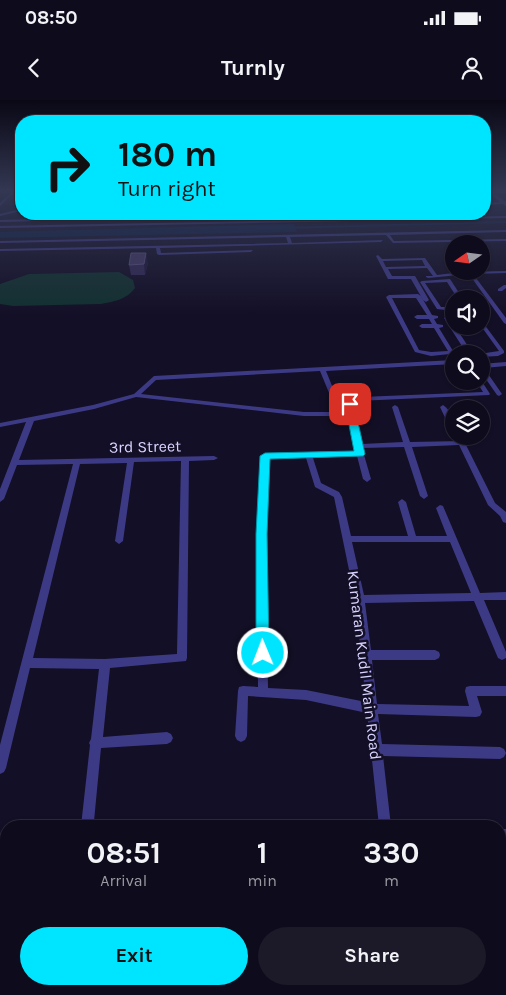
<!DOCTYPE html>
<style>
:root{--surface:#0e0b1c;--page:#1c1929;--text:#f1f3f6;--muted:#9b9ba3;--line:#2e2b3b;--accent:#00e5ff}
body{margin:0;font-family:Karla,sans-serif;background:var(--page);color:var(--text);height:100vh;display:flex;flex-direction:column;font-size:19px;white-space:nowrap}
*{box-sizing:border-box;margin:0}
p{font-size:16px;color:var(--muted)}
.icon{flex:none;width:28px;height:28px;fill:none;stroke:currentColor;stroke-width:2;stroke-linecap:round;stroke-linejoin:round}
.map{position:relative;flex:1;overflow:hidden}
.panel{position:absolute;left:0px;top:720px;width:506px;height:175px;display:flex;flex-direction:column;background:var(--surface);border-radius:20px 20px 0 0;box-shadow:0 1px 4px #0004,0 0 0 1px var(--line)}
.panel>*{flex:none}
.guide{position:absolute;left:15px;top:15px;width:476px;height:105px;border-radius:20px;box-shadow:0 1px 4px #0004,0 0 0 1px var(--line);background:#00e5ff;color:#111;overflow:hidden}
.needle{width:32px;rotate:256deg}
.fabs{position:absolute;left:445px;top:135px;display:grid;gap:10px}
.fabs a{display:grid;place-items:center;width:45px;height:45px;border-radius:50%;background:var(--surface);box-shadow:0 1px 4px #0004,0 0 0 1px var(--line);font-size:25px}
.pin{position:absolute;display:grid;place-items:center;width:42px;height:42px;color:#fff;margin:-21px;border-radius:10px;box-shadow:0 2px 8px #0006}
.me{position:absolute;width:55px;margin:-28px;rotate:359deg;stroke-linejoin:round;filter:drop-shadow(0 0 4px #0008)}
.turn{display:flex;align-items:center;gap:18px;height:105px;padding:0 20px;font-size:22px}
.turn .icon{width:65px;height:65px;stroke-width:2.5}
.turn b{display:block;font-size:35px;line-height:42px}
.eta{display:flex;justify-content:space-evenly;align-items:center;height:85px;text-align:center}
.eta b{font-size:30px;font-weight:700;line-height:35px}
.action{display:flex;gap:10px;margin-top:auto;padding:10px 20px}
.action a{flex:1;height:58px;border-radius:30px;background:var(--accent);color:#111;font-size:20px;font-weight:700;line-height:58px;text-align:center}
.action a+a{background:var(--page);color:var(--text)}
.status{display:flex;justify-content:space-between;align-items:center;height:35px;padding:0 25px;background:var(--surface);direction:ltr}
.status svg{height:14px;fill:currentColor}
header{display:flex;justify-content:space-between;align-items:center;height:65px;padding:0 20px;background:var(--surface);font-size:22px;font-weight:700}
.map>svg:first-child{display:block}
.green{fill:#12302f}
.water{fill:#0a1f44}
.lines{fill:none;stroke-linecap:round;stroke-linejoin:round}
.canal{fill:#0a1f44;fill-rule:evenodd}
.minor{fill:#3d3a85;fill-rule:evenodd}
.wall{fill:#312854}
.shaded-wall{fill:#1d163a}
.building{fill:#433a66;stroke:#5a527e}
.route{fill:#00e5ff;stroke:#0095a6}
.labels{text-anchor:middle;stroke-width:5;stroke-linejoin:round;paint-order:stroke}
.street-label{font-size:16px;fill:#d9d4ff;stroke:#130f26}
</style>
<div class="status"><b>08:50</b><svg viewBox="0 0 49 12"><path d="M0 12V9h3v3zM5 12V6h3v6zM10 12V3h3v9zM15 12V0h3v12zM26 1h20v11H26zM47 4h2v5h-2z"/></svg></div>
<header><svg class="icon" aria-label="back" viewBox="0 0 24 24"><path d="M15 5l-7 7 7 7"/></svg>Turnly<svg class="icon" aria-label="person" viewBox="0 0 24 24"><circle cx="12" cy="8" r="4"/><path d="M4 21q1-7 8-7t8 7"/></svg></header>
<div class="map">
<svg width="506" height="895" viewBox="0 0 506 895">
<rect width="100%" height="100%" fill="#130f26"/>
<!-- green -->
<path class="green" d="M119,172l14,8 2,8c-9,12 -20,13 -34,16l-88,2 -13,-2v-20l29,-10z"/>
<!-- water -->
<path class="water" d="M294,124l3,8 -297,6v-6z"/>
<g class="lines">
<!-- canal -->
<path class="canal" d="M506,121v2l-223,6 -2,-1 2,-1z"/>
<!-- minor -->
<g class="minor">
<path d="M14,90h3l-17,16v-3z"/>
<path d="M486,90l20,1v2h-12l12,9v4l-3,-2 -18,1v-2l15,-1z"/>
<path d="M21,109v2l-21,5v-2z"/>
<path d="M313,114h45l-46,2z"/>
<path d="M506,116v2l-506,10v-2z"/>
<path d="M87,118l1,2 -88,2v-2z"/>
<path d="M506,130v2l-116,3 4,6 112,-2v2l-113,2 -7,-8 -96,2 2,6 91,-3 -2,2 -221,6 1,5 92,-3 -2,2 -92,3 -2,-1 -1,-6 -156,3v-2l288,-6 -2,-6 -286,6v-2z"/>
<path d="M378,155l4,4 43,-1 12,17 25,-3 44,-1v2l-33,1 33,44v6l-2,-1 -35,-49 -41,4 -2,-1v-1h7l-6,-8 -39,1 4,7h23l14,24 -3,2 -3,-2 -12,-21h-23l-12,-23zM422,160l3,6 -39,1 -3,-6z"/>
<path d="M450,179l13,20h-5l-11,-17 -22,1 16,24h13v4l-17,-2 -17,-27 2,-1z"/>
<path d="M504,185h2v3l-4,3h-4v-2z"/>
<path d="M418,194l3,2 11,19 6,1v2l-4,1 3,5 6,1v2l-4,1 14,23h6v2l-28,3 -16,-4 -29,-55 3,-2zM392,198h24l11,17h-10l-3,2 3,2h12l3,5h-10l-3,2 3,2h12l14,23 -17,1 -12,-2z"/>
<path d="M454,216v4h-3l22,34h-6l-23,-36 3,-2z"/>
<path d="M481,220l23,31v2l-6,3 -17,1v-3h-2l20,-3 -18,-25z"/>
<path d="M454,260v4l-128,7 11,27 146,-6 -7,-11h5v-1l9,14 -1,1 -154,7 -3,-2 -12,-29 -164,9 -15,14 163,18h44l-1,-8 3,-2 3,2 9,40 41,-2 -11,-35 3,-2 3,2 12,35 54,-1 31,62 11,9v11l-3,-1 -3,-6 -12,-11 -29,-60 -47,2 16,49 -4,3 -4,-3 -16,-49 -42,1 9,31 -4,3 -4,-3 -6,-23 -44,2 8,25 18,9 3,5 9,39h57l-10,-34 4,-3 4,3 10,34h31l-11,-28 4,-3 3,1 37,87 26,-1v8h-22l22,52v6l-4,2 -4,-2 -24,-57 -109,2 6,47h64l4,2 1,3 -1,3 -4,2h-63l5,44 92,2 -4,-15 1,-4 4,-1h36v10h-29l5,16 -2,4 -4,1 -98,-3 4,30 118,3 4,2 2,4 -2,4 -4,2 -117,-3 8,70h-12l-12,-113 -61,-13 -58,-4 -1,40 -2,4 -4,2 -4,-2 -2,-4 3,-45 1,-4 4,-1 15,1 -1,-153 4,-77 4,-2 91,-3 -7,-36h-45l-168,-19 -42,12 -60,12 -15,39 195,-4 4,2 -4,2 -25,1 -2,197 -1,3 -76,7 -7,69 64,-5 4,2 2,4 -2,4 -4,2 -66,4 -7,73 4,-1 62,-1 5,1 1,5v1h-85l9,-81 -1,-2 2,-4 8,-70 -69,-1 -24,100 -2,4 -4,2v-29l73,-281 -56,1 -13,34 -4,3v-13l26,-67 -26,5v-4l93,-18 41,-11 20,-18zM306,358l9,29 19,10 21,102 11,103 -60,-12 -38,-2 -3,-154 4,-75zM181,361l-4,193 -72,5 -72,-1 47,-194 47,-1 -12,78 4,3 4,-3 11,-79zM352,442h98l21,51 -107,2z"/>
<path d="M506,262v4l-22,2 18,26 -3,2 -2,-1 -16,-23v-8z"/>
<path d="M443,305c8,5 11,16 11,25l-4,-2 -10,-21z"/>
<rect x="500" y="729" width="6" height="12"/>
<rect x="0" y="836" width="6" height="14"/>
<path d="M59,889h15l-2,6h-16z"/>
<path d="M391,889h14l1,6h-16z"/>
</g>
</g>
<!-- wall -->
<path class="wall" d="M148,163l-3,12h-14l-2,-10z"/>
<!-- shaded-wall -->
<path class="shaded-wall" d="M146,153l2,10 -3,12 -1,-11z"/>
<!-- building -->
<g class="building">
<path d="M131,153h15l-2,11 -15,1z"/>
<path d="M261,892v3h-67v-1z"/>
</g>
<!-- sky -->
<linearGradient id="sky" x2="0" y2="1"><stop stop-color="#0a0815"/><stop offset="0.42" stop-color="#333752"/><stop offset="1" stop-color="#333752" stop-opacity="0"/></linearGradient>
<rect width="506" height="215" fill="url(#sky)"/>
<!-- route -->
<path class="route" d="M350,302l4,2 11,50 -2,2 -93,3 -3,75 2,119 -2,4 -4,2 -5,-2 -2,-4v-119l4,-78 5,-3 89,-2 -9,-47z"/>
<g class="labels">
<!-- street labels -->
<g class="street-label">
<text transform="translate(145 346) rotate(-1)" y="6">3rd Street</text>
<text transform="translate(365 565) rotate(83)" y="6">Kumaran Kudil Main Road</text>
</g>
</g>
</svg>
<div class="fabs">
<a><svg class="needle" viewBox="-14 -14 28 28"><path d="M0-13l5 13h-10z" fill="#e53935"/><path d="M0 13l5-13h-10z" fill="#9b9ba3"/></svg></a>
<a><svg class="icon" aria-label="sound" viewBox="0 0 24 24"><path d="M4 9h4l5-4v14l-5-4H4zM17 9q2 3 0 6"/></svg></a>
<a><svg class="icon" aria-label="search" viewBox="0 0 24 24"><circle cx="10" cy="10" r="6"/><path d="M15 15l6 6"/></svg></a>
<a><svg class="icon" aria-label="layers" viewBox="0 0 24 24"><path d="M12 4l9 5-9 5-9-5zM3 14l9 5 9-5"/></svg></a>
</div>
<div class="pin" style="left:350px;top:304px;background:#d93025"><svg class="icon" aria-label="arrive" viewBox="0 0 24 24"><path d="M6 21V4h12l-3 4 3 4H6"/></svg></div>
<svg class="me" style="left:263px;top:553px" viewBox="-20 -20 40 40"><circle r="17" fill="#00e5ff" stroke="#fff" stroke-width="3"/><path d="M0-11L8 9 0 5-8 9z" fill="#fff"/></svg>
<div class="guide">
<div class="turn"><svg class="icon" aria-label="right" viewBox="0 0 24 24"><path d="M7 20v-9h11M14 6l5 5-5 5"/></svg><div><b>180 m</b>Turn right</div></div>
</div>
<section class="panel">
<div class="eta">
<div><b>08:51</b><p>Arrival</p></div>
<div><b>1</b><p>min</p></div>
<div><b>330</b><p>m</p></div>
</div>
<div class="action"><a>Exit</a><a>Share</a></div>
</section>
</div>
